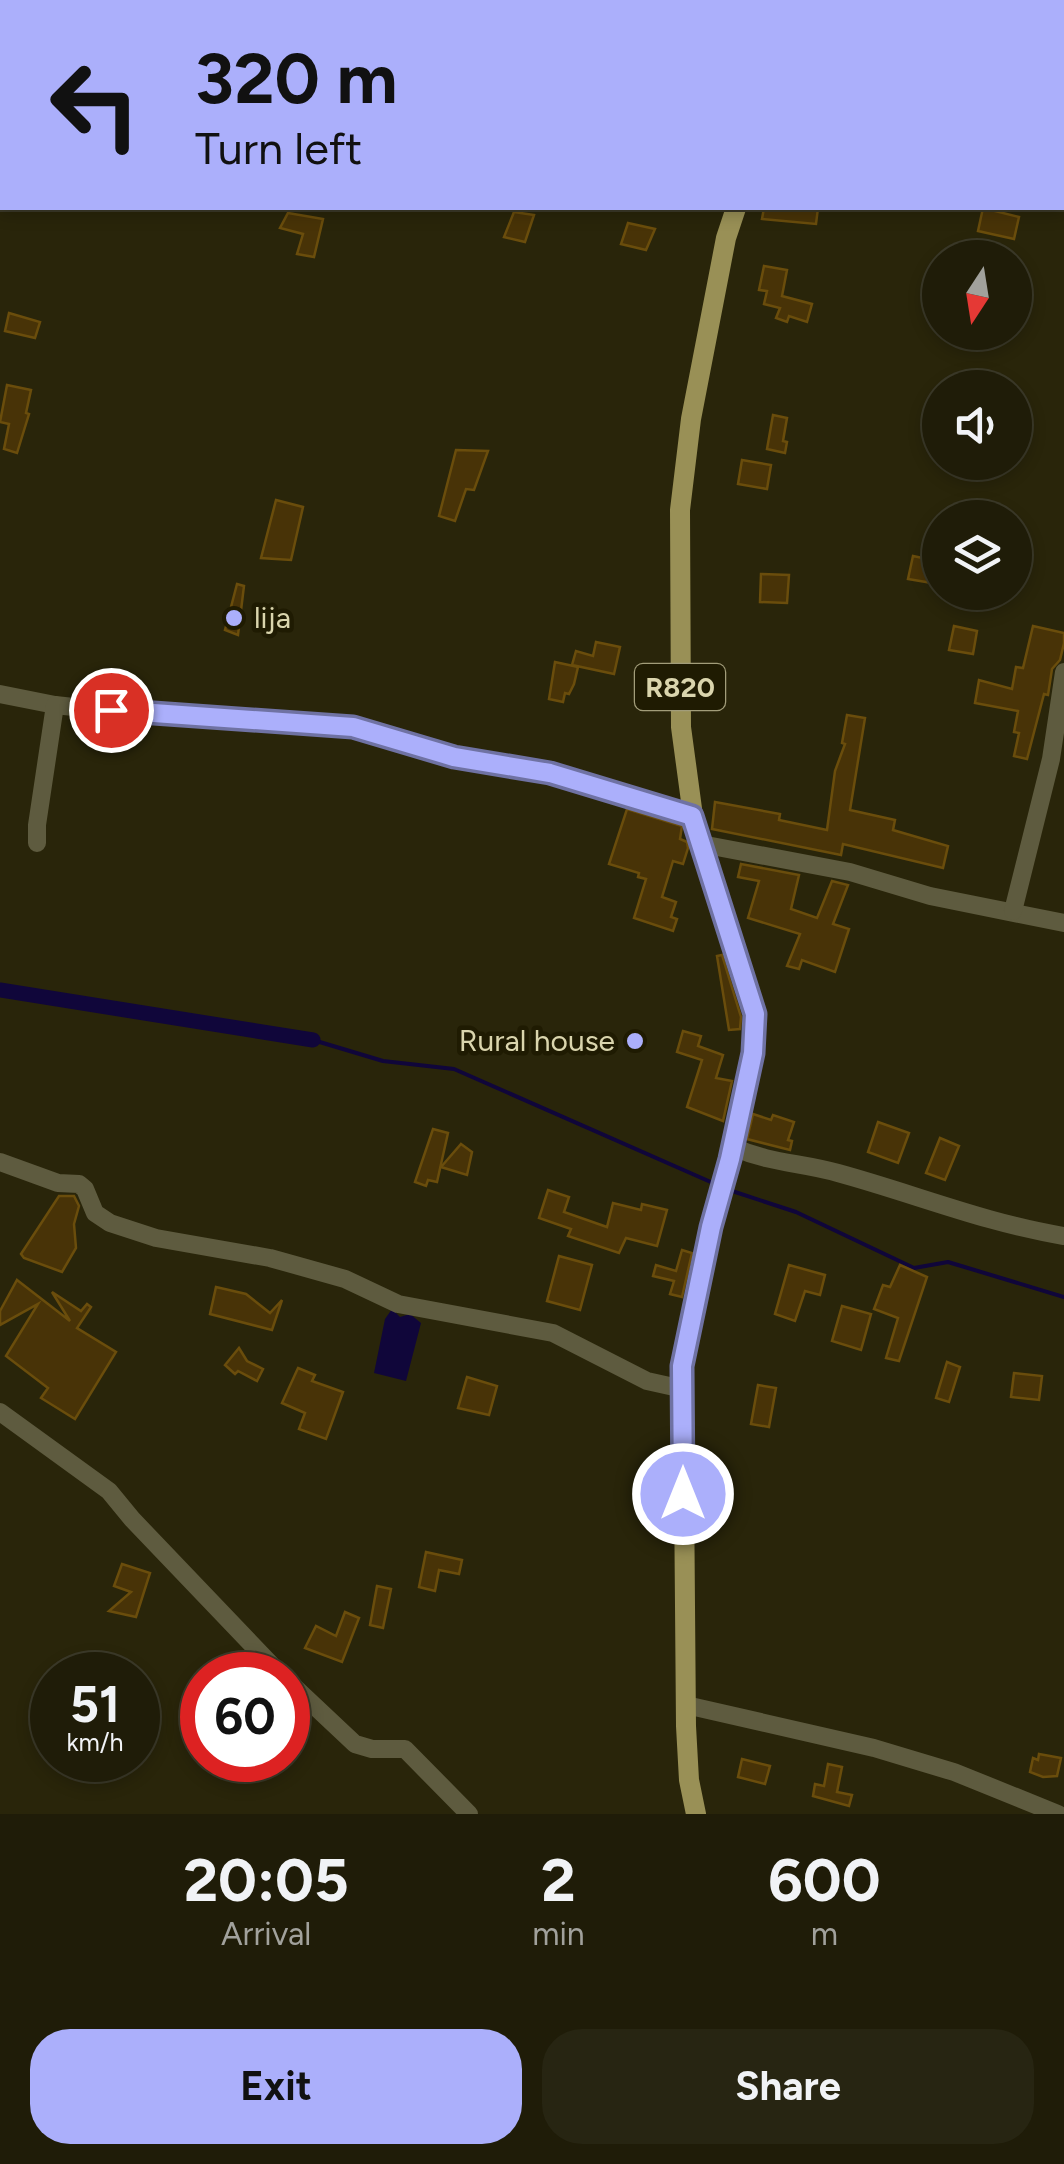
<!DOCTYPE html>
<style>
:root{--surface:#1f1c08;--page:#272512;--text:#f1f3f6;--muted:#a1a19c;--line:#3c3a29;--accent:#abaffb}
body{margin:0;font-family:Figtree,sans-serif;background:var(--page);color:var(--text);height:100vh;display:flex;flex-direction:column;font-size:38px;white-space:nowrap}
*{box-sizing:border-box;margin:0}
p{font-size:32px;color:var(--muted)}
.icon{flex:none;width:55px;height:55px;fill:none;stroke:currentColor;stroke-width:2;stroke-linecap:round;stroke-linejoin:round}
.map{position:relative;height:1814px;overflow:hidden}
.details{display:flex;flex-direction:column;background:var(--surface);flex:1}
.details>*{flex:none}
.guide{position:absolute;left:0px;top:0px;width:1065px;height:210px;box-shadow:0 5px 15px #0003,0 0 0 2px var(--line);background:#abaffb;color:#111;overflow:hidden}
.needle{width:65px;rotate:192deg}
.controls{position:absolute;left:922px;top:240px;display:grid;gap:20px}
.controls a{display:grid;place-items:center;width:110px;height:110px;border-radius:50%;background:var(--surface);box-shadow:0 5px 15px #0003,0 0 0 2px var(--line);font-size:50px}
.speed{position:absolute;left:30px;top:1652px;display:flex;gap:20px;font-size:50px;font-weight:700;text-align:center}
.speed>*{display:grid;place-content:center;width:130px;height:130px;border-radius:50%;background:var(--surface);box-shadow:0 5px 15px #0003,0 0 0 2px var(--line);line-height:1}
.speed small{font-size:25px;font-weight:400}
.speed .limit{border:15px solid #d22;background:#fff;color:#111}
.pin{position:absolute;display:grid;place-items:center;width:85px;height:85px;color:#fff;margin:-42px;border:5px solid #fff;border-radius:50%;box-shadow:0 2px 10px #0007}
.me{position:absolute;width:110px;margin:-55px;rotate:0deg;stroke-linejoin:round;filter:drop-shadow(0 0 8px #0008)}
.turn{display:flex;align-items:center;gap:35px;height:210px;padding:0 30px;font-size:45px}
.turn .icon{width:130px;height:130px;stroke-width:2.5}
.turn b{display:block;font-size:70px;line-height:85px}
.eta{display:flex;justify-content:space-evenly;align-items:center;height:170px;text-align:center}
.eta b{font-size:60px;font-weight:700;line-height:70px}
.primary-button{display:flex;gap:20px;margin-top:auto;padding:20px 30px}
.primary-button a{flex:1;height:115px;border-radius:40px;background:var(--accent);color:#111;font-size:40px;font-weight:700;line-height:115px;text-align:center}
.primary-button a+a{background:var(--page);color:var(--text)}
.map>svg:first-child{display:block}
.water{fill:#10063a}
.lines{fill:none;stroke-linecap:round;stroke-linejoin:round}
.stream{stroke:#10063a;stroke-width:4}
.canal{stroke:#10063a;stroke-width:15}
.building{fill:#483307;stroke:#6a4d0c;stroke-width:2.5}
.minor{stroke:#5e5b3f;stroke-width:18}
.major{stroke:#999056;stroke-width:20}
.route-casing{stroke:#6f72a3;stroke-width:25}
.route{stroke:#abaffb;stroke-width:18}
.poi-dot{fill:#abaffb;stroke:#1f1b02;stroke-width:4}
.labels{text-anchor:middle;stroke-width:9;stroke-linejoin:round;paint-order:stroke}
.shield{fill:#1f1b02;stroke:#a29d7a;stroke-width:2.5}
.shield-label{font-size:28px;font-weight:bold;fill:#dad5ad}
.poi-label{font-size:30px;fill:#dad5ad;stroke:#1f1b02;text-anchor:start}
</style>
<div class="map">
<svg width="1064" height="1814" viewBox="0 0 1064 1814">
<rect width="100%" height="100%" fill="#29250a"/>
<!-- water -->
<path class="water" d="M392,1309l8,8 10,-3 11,9 -15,58 -32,-8 11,-54z"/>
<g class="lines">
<!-- stream -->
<g class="stream">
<path d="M313,1040l70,21 71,8 259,114"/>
<path d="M726,1189l70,23 118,56 34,-6 116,35"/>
</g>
<!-- canal -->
<path class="canal" d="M0,990l313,50"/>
</g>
<!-- building -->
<g class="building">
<path d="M764,208h54l-2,16 -54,-5z"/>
<path d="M983,208l36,9 -5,22 -36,-8z"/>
<path d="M514,212l20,3 -9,27 -21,-5z"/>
<path d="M288,213l35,6 -9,38 -17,-3 6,-20 -23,-6z"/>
<path d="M628,223l27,6 -9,21 -25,-6z"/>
<path d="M764,266l23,4 -5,26 30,8 -5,18 -18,-6 -2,6 -11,-4 4,-10 -16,-4 3,-13 -8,-1z"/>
<path d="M9,313l31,9 -5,16 -30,-7z"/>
<path d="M7,385l24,5 -5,23 3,1 -12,39 -13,-4 5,-25 -9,-2z"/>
<path d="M773,415l14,3 -4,23 4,1 -2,11 -18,-4z"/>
<path d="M456,450l32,1 -14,39 -8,-1 -11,32 -16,-5z"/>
<path d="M742,460l29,5 -4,24 -29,-5z"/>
<path d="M276,500l27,7 -12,53 -30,-2z"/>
<path d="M913,556l24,5 -5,22 -24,-4z"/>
<path d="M761,574l28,1 -2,28 -27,-1z"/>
<path d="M237,584l7,2 -6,49 -13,-5z"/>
<path d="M954,626l23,5 -4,23 -24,-4z"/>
<path d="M1033,626l31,7v10l-4,17 -8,9 -4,26 -4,-1 -17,65 -13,-3 5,-23 -5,-1 4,-21 -43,-8 4,-23 33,9 4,-22 7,1z"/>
<path d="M596,642l24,5 -6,27 -42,-9 4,-14 17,5z"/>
<path d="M555,662l23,5 -4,17 -5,10 -4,-1 -2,9 -14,-3z"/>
<path d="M847,715l18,3 -15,92 45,10 -2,10 55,16 -5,22 -100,-24 -2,11 -129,-26 3,-27 65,12 -1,6 48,10 8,-59 10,-27 -3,-1z"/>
<path d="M627,809l55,17 -2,13 7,3 1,6 -5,16 -10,-3 -11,36 14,5 -5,15 6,2 -4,12 -39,-13 12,-39 -8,-2 1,-4 -30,-9z"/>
<path d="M741,864l58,11 -8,34 26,9 15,-37 16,4 -15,39 16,5 -14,43 -33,-12 -3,9 -12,-3 13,-32 -52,-16 11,-37 -21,-4z"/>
<path d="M722,955l19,62 -1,12 -11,1 -12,-74z"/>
<path d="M683,1031l18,5 -3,10 25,9 -7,23 16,3 -9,40 -36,-14 15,-47 -25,-8z"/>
<path d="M753,1114l18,6 2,-5 21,7 -6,18 4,1 -2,9 -43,-11z"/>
<path d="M878,1122l31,11 -11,30 -30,-11z"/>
<path d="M433,1129l15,4 -11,49 -9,-2 -2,6 -11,-4z"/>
<path d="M940,1138l19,8 -14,34 -19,-7z"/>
<path d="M461,1144l11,8 -5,23 -26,-8z"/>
<path d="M548,1190l21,7 -5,15 43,15 6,-24 28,7 1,-6 25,6 -10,36 -31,-8 -7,15 -51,-17 3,-7 -32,-11z"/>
<path d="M59,1196h15l5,10 -5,18 2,24 -14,24 -38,-14 -3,-4z"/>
<path d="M682,1250l10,3 -10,44 -12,-3 4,-13 -21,-5 3,-11 20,6z"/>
<path d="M559,1256l33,9 -12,45 -33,-9z"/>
<path d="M789,1265l36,10 -5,20 -15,-4 -10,30 -20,-7z"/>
<path d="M900,1265l27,12 -28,84 -13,-3 12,-40 -24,-9 9,-24 7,2z"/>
<path d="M17,1280l53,41 -18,-29 29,19 6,-7 4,3 -14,21 39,24 -41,67 -34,-21 7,-10 -42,-32 32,-52 -38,21v-14z"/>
<path d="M216,1287l30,7 24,19 12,-13 -10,30 -62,-16z"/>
<path d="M842,1306l29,8 -10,36 -29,-9z"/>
<path d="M239,1348l8,13 16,8 -6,12 -19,-10 -3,3 -10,-9z"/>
<path d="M947,1362l13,5 -11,35 -13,-4z"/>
<path d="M298,1368l17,7 -3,6 31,11 -17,47 -27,-10 6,-16 -23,-10z"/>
<path d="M1014,1373l28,3 -3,24 -28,-3z"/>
<path d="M467,1377l30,9 -8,29 -31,-7z"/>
<path d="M758,1385l18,3 -7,39 -18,-3z"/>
<path d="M426,1552l36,8 -3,14 -20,-4 -4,21 -16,-4z"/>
<path d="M122,1564l28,9 -14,44 -27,-6 22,-19 -17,-6z"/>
<path d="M377,1586l14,3 -8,39 -13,-3z"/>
<path d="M345,1612l14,6 -17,44 -37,-14 11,-22 20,10z"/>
<path d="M1039,1754l22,4 -4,18 -14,1 -13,-5 3,-14 5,2z"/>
<path d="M742,1759l28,7 -5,18 -27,-7z"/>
<path d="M828,1764l14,3 -5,25 15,3 -3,11 -36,-10 2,-12 9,2z"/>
</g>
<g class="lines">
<!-- minor -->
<g class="minor">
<path d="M0,694l55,11 84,9 214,13 102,30 95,16 143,43"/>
<path d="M37,843v-18l18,-120"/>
<path d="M701,844l149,28 80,24 134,27"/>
<path d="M1013,911l38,-152 13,-87"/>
<path d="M733,1147c39,17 66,15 105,26 77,21 147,50 226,63"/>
<path d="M0,1162l58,21 21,1 6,5 10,24 15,10 46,15 114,20 75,21 53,25 155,29 94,48 36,8"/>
<path d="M0,1412l109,79 23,28 149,156"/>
<path d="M288,1681l67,63 17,5h33l64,65"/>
<path d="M686,1705l188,43 80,24 104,42"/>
</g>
<!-- major -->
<g class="major">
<path d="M813,2l1,-2"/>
<path d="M696,1814l-7,-34 -3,-54 -3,-360 12,-66 58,-247 2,-38 -62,-199 -12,-89 -1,-217 11,-91 35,-181 10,-30"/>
</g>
</g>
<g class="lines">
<!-- route casing -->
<g class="route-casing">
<path id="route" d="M111,710l242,17 101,30 96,16 142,43 63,198 -2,39 -23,106 -19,68 -29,139 1,128"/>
</g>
<!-- route -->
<use href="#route" class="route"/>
</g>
<!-- markers -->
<g class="poi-dot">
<circle cx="234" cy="618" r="10"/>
<circle cx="635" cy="1041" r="10"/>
</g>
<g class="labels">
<!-- shield labels -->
<rect class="shield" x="635" y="664" width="90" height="46" rx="8"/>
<g class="shield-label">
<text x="680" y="697">R820</text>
</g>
<!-- poi labels -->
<g class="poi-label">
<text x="254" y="628">lija</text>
<text x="615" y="1051" text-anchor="end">Rural house</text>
</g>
</g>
</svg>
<div class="controls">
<a><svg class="needle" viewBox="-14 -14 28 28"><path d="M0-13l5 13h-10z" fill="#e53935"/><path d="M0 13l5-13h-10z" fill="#a1a19c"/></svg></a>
<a><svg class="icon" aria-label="sound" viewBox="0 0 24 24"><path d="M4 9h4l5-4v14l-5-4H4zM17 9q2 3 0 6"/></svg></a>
<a><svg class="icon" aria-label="layers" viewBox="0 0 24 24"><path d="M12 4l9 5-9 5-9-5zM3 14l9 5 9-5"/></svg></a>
</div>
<div class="speed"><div>51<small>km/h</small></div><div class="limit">60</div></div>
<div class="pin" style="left:111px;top:710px;background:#d93025"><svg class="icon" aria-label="arrive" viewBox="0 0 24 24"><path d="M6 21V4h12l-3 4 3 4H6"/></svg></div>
<svg class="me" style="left:683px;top:1494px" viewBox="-20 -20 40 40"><circle r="17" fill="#abaffb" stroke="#fff" stroke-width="3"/><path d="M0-11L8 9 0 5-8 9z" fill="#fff"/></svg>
<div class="guide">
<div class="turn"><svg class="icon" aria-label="left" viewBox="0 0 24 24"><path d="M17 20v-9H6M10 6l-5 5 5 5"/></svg><div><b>320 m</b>Turn left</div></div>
</div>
</div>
<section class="details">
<div class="eta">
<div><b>20:05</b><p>Arrival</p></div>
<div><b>2</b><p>min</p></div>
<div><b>600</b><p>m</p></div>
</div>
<div class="primary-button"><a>Exit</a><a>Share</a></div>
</section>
